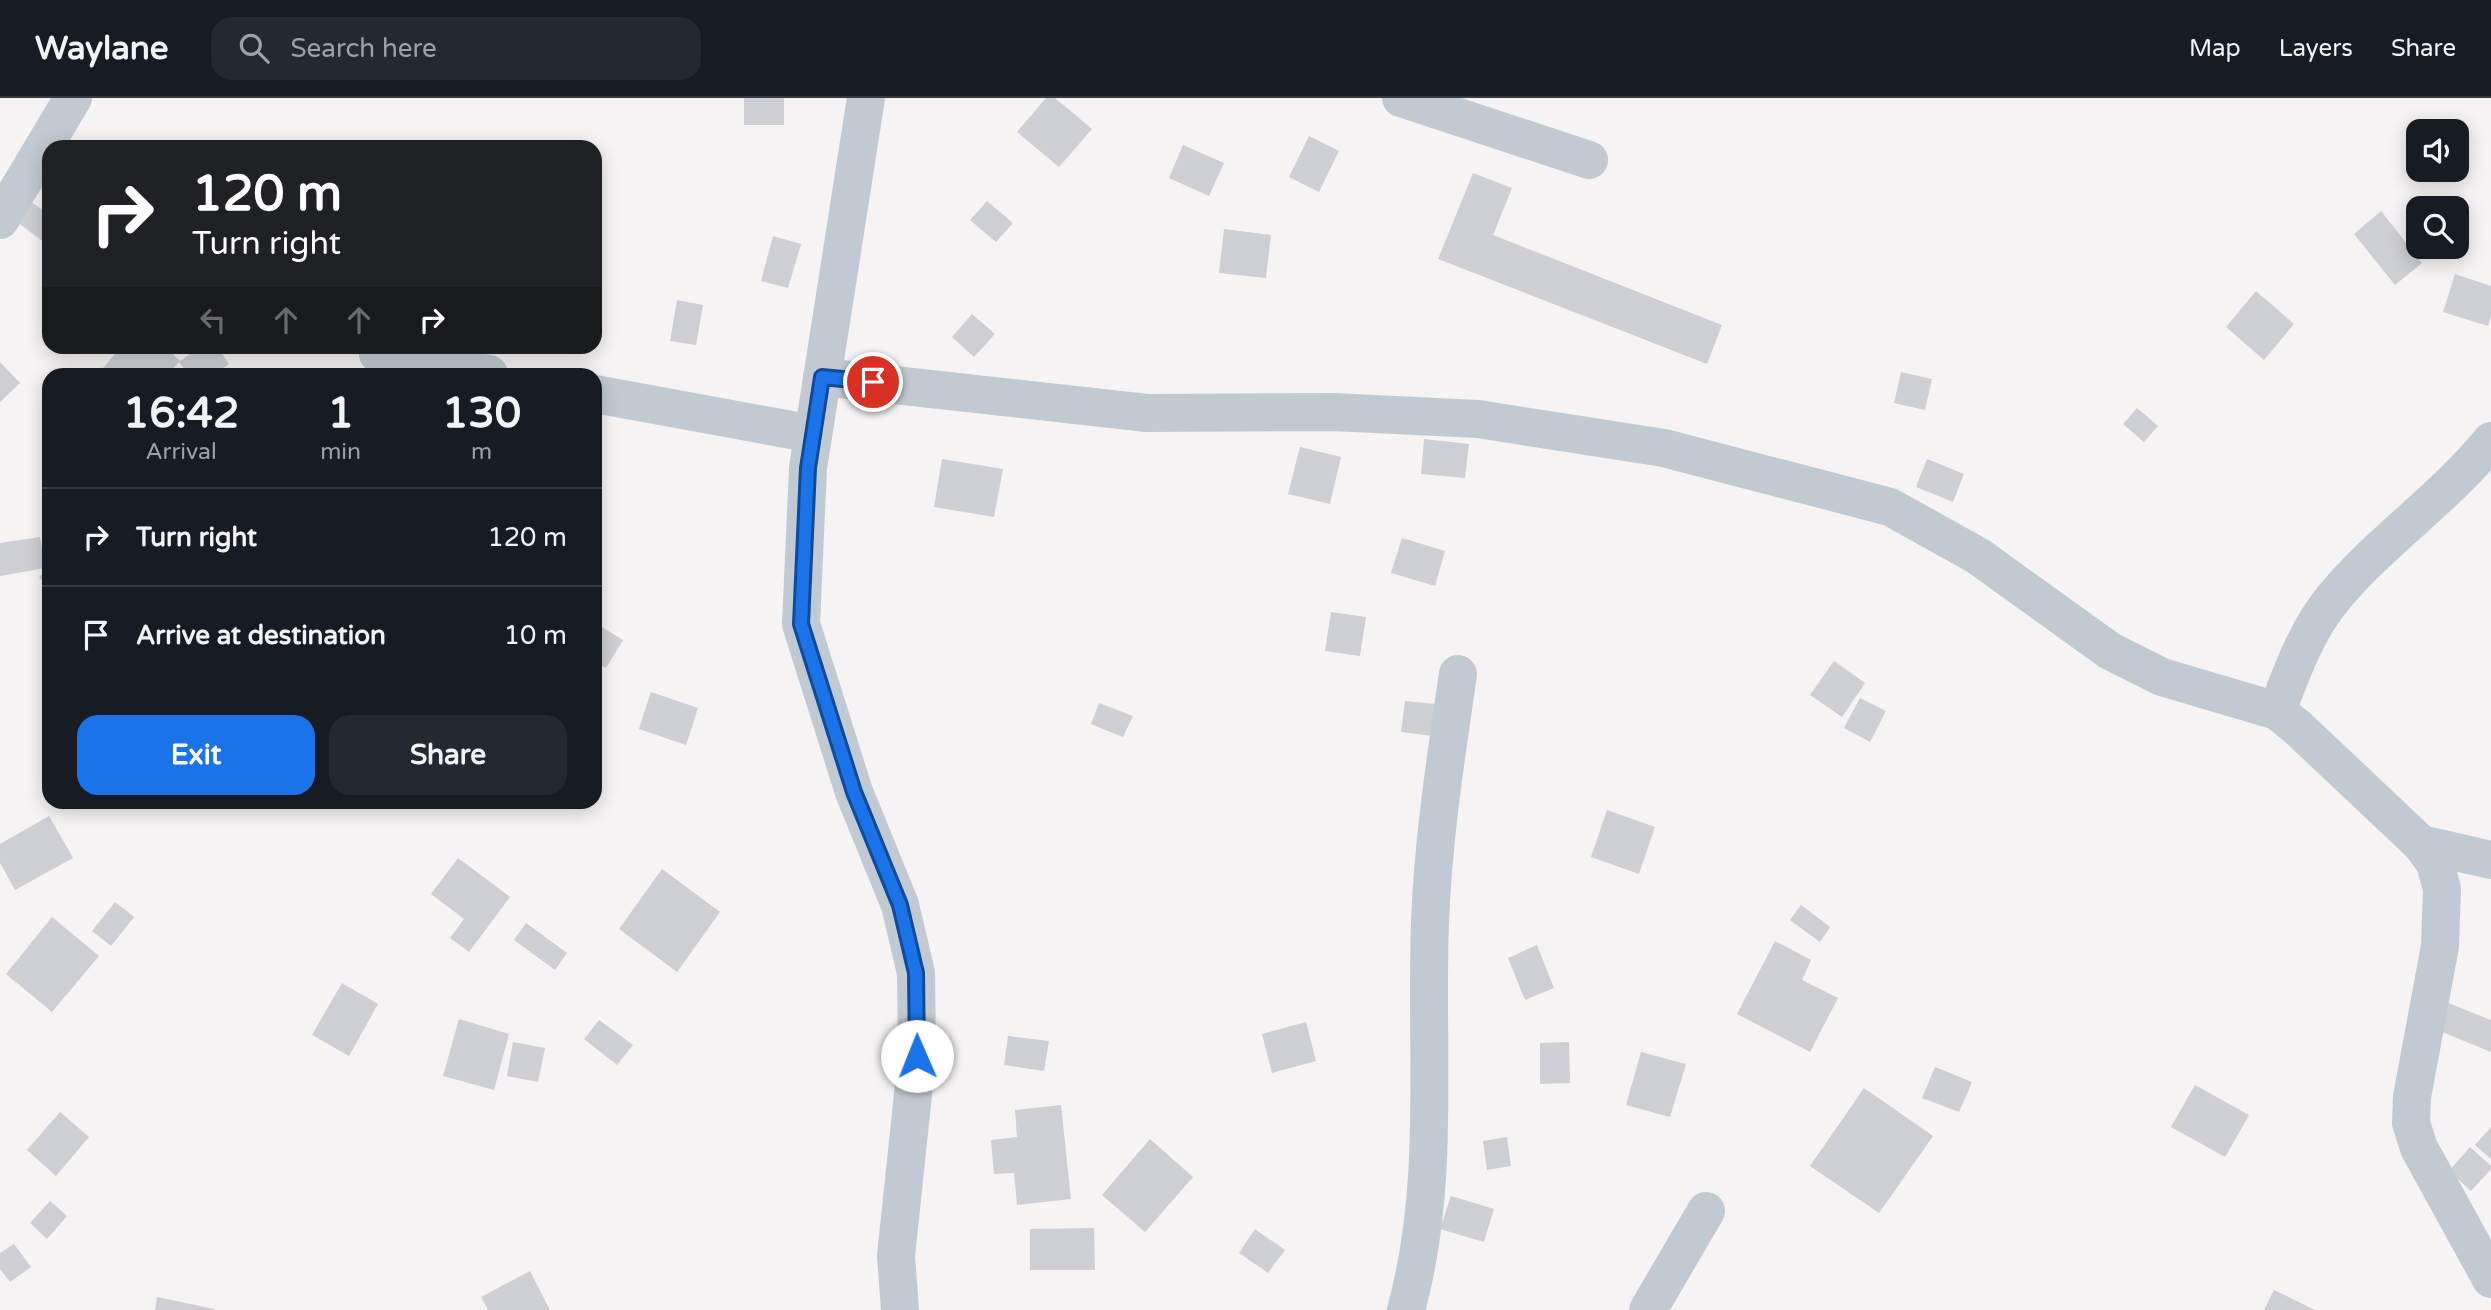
<!DOCTYPE html>
<style>
:root{--surface:#171b24;--page:#242831;--text:#f1f3f6;--muted:#9ea1a6;--line:#363941;--accent:#1a73e8}
body{margin:0;font-family:"Varela Round",sans-serif;background:var(--page);color:var(--text);height:100vh;display:flex;flex-direction:column;font-size:26px;white-space:nowrap}
*{box-sizing:border-box;margin:0}
p{font-size:23px;color:var(--muted)}
.icon{flex:none;width:38px;height:38px;fill:none;stroke:currentColor;stroke-width:2;stroke-linecap:round;stroke-linejoin:round}
.map{position:relative;flex:1;overflow:hidden}
.drawer{position:absolute;left:42px;top:270px;width:560px;height:441px;display:flex;flex-direction:column;background:var(--surface);border-radius:21px;box-shadow:0 4px 18px #0003}
.drawer>*{flex:none}
.banner{position:absolute;left:42px;top:42px;width:560px;height:214px;border-radius:21px;box-shadow:0 4px 18px #0003;background:#202124;color:#fff;overflow:hidden}
.fabs{position:absolute;left:2406px;top:21px;display:grid;gap:14px}
.fabs a{display:grid;place-items:center;width:63px;height:63px;border-radius:14px;background:var(--surface);box-shadow:0 4px 18px #0003;font-size:35px}
.pin{position:absolute;display:grid;place-items:center;width:60px;height:60px;color:#fff;margin:-30px;border:4px solid #fff;border-radius:50%;box-shadow:0 2px 7px #0007}
.me{position:absolute;width:77px;margin:-38px;rotate:359deg;stroke-linejoin:round;filter:drop-shadow(0 0 5px #0008)}
.turn{display:flex;align-items:center;gap:24px;height:147px;padding:0 35px;font-size:32px}
.turn .icon{width:91px;height:91px;stroke-width:2.5}
.turn b{display:block;font-size:49px;line-height:60px}
.lanes{display:flex;align-items:center;height:66px;padding:0 35px;background:#0003;justify-content:center;gap:35px;direction:ltr}
.lanes .off{opacity:.35}
.eta{display:flex;justify-content:space-evenly;align-items:center;height:119px;text-align:center}
.eta b{font-size:42px;font-weight:700;line-height:49px}
.action{display:flex;gap:14px;margin-top:auto;padding:14px 35px}
.action a{flex:1;height:80px;border-radius:21px;background:var(--accent);color:#fff;font-size:28px;font-weight:700;line-height:80px;text-align:center}
.action a+a{background:var(--page);color:var(--text)}
ul{padding:0;list-style:none}
li{display:flex;align-items:center;gap:21px;height:98px;padding:0 35px;border-top:2px solid var(--line)}
li div{flex:1}
li b{display:block;font-size:26px}
li em{font-style:normal}
header{display:flex;align-items:center;gap:42px;box-sizing:border-box;height:98px;padding:0 35px;background:var(--surface);border-bottom:2px solid var(--line)}
header strong{font-size:33px}
nav{display:flex;gap:38px;margin-inline-start:auto;font-size:24px}
.search{width:490px;height:63px;background:var(--page);display:flex;align-items:center;gap:18px;box-sizing:border-box;padding:0 24px;border-radius:21px;color:var(--muted);font-size:26px}
.map>svg:first-child{display:block}
.building{fill:#cdcfd5}
.lines{fill:none;stroke-linecap:round;stroke-linejoin:round}
.minor{stroke:#c1cad2;stroke-width:38}
.route-casing{stroke:#114b97;stroke-width:18}
.route{stroke:#1a73e8;stroke-width:12}
</style>
<header>
<strong>Waylane</strong>
<div class="search"><svg class="icon" aria-label="search" viewBox="0 0 24 24"><circle cx="10" cy="10" r="6"/><path d="M15 15l6 6"/></svg>Search here</div>
<nav><a>Map</a><a>Layers</a><a>Share</a></nav>
</header>
<div class="map">
<svg width="2491" height="1212" viewBox="0 0 2491 1212">
<rect width="100%" height="100%" fill="#f5f3f3"/>
<!-- building -->
<g class="building">
<rect x="744" y="0" width="40" height="27"/>
<path d="M1046,0h9l37,31 -33,38 -42,-35z"/>
<path d="M1309,38l30,15 -20,41 -30,-15z"/>
<path d="M1183,47l41,18 -15,33 -40,-18z"/>
<path d="M1473,75l39,15 -19,47 229,90 -15,39 -269,-105z"/>
<path d="M987,103l26,22 -17,19 -26,-22z"/>
<path d="M31,104l18,12v32l-32,-24z"/>
<path d="M2381,113l41,52 -27,22 -41,-51z"/>
<path d="M1224,131l47,6 -5,43 -47,-5z"/>
<path d="M773,138l28,8 -13,44 -27,-7z"/>
<path d="M2455,176l36,12v30l-3,10 -45,-14z"/>
<path d="M2256,193l38,33 -30,36 -38,-33z"/>
<path d="M677,202l26,5 -7,40 -26,-4z"/>
<path d="M972,216l23,20 -21,23 -22,-20z"/>
<path d="M122,248h42l16,15 -12,13h-58l-7,-6z"/>
<path d="M201,248h16l12,18 -14,10h-27l-9,-12z"/>
<path d="M0,264l20,21 -20,19z"/>
<path d="M1901,274l31,7 -7,31 -31,-7z"/>
<path d="M2137,310l21,18 -14,16 -21,-18z"/>
<path d="M1424,341l45,5 -4,34 -44,-4z"/>
<path d="M1300,349l41,10 -11,47 -42,-10z"/>
<path d="M942,361l61,10 -9,48 -60,-10z"/>
<path d="M1927,361l37,15 -11,28 -37,-15z"/>
<path d="M40,439l5,31 -45,8v-33z"/>
<path d="M1402,440l43,13 -10,35 -44,-13z"/>
<path d="M49,466v21l-10,-7z"/>
<path d="M1331,514l35,5 -6,39 -35,-5z"/>
<path d="M602,529l21,13 -17,28 -11,-6v-24z"/>
<path d="M1834,563l31,22 -23,34 -32,-22z"/>
<path d="M651,594l47,16 -12,37 -47,-16z"/>
<path d="M1860,600l26,13 -16,31 -26,-14z"/>
<path d="M1405,603l42,4 -5,32 -41,-5z"/>
<path d="M1099,605l34,13 -10,21 -32,-13z"/>
<path d="M1607,712l48,17 -16,47 -48,-17z"/>
<path d="M49,718l24,42 -58,32 -15,-27v-19z"/>
<path d="M458,760l52,39 -41,55 -19,-14 14,-19 -33,-25z"/>
<path d="M662,771l58,43 -43,60 -58,-43z"/>
<path d="M115,804l19,15 -23,29 -19,-15z"/>
<path d="M1801,807l29,22 -10,15 -30,-22z"/>
<path d="M52,819l47,39 -47,56 -46,-38z"/>
<path d="M526,825l41,30 -12,17 -41,-30z"/>
<path d="M1775,843l36,19 -9,20 36,18 -28,54 -73,-38z"/>
<path d="M1537,847l17,43 -29,12 -17,-42z"/>
<path d="M342,885l36,21 -29,52 -37,-21z"/>
<path d="M2446,904l45,18v32l-56,-23z"/>
<path d="M459,921l50,15 -15,56 -51,-14z"/>
<path d="M599,922l34,25 -16,20 -33,-26z"/>
<path d="M1306,924l10,39 -44,12 -10,-39z"/>
<path d="M1008,938l41,5 -5,30 -40,-6z"/>
<path d="M513,944l32,6 -7,34 -31,-6z"/>
<path d="M1569,944l1,41 -30,1v-41z"/>
<path d="M1641,954l45,12 -16,53 -44,-12z"/>
<path d="M1935,969l37,15 -13,30 -37,-14z"/>
<path d="M2195,987l54,30 -24,42 -54,-30z"/>
<path d="M1864,990l69,48 -54,77 -69,-47z"/>
<path d="M1061,1007l10,94 -54,6 -3,-32 -20,1 -3,-34 26,-3 -2,-27z"/>
<path d="M60,1014l29,25 -33,39 -29,-26z"/>
<path d="M2491,1029v32l-16,-14z"/>
<path d="M1507,1039l4,29 -24,4 -4,-29z"/>
<path d="M1150,1041l43,38 -48,55 -43,-37z"/>
<path d="M2470,1049l21,19v3l-20,22 -22,-20z"/>
<path d="M1451,1098l43,13 -10,33 -44,-13z"/>
<path d="M50,1103l17,15 -20,23 -17,-16z"/>
<path d="M1094,1130l1,42h-65v-41z"/>
<path d="M1255,1131l30,21 -17,23 -29,-20z"/>
<path d="M14,1146l17,23 -21,15 -10,-13v-16z"/>
<path d="M530,1173l20,39h-62l-7,-13z"/>
<path d="M2274,1192l41,20h-51z"/>
<path d="M157,1199l57,12v1h-59z"/>
</g>
<g class="lines">
<!-- minor -->
<g class="minor">
<path d="M866,0l-58,370 -7,156 53,168 46,113 16,68 1,83 -21,200 4,54"/>
<path d="M1401,0l188,62"/>
<path d="M0,122l73,-122"/>
<path d="M378,256l111,20"/>
<path d="M822,279l325,36 186,-1 145,7 186,29 226,59 88,49 132,95 52,26 115,34 20,16 124,117 14,19 7,26 -2,57 -28,151 -1,26 8,25 72,131"/>
<path d="M595,296l218,40"/>
<path d="M2277,613c15,-40 30,-82 58,-115 47,-56 110,-98 156,-155"/>
<path d="M2421,746l70,16"/>
<path d="M1406,1212c35,-126 19,-259 24,-387 3,-84 16,-166 28,-249"/>
<path d="M1648,1212l58,-99"/>
</g>
</g>
<g class="lines">
<!-- route casing -->
<g class="route-casing">
<path id="route" d="M873,284l-51,-5 -14,91 -7,156 53,168 46,113 16,68 1,83"/>
</g>
<!-- route -->
<use href="#route" class="route"/>
</g>
</svg>
<div class="fabs">
<a><svg class="icon" aria-label="sound" viewBox="0 0 24 24"><path d="M4 9h4l5-4v14l-5-4H4zM17 9q2 3 0 6"/></svg></a>
<a><svg class="icon" aria-label="search" viewBox="0 0 24 24"><circle cx="10" cy="10" r="6"/><path d="M15 15l6 6"/></svg></a>
</div>
<div class="pin" style="left:873px;top:284px;background:#d93025"><svg class="icon" aria-label="arrive" viewBox="0 0 24 24"><path d="M6 21V4h12l-3 4 3 4H6"/></svg></div>
<svg class="me" style="left:917px;top:958px" viewBox="-20 -20 40 40"><circle r="19" fill="#fff"/><path d="M0-13L10 11 0 6-10 11z" fill="#1a73e8"/></svg>
<div class="banner">
<div class="turn"><svg class="icon" aria-label="right" viewBox="0 0 24 24"><path d="M7 20v-9h11M14 6l5 5-5 5"/></svg><div><b>120 m</b>Turn right</div></div>
<div class="lanes"><svg class="icon off" aria-label="left" viewBox="0 0 24 24"><path d="M17 20v-9H6M10 6l-5 5 5 5"/></svg><svg class="icon off" aria-label="ahead" viewBox="0 0 24 24"><path d="M12 20V5M6 11l6-6 6 6"/></svg><svg class="icon off" aria-label="ahead" viewBox="0 0 24 24"><path d="M12 20V5M6 11l6-6 6 6"/></svg><svg class="icon" aria-label="right" viewBox="0 0 24 24"><path d="M7 20v-9h11M14 6l5 5-5 5"/></svg></div>
</div>
<section class="drawer">
<div class="eta">
<div><b>16:42</b><p>Arrival</p></div>
<div><b>1</b><p>min</p></div>
<div><b>130</b><p>m</p></div>
</div>
<ul>
<li><svg class="icon" aria-label="right" viewBox="0 0 24 24"><path d="M7 20v-9h11M14 6l5 5-5 5"/></svg><div><b>Turn right</b></div><em>120 m</em></li>
<li><svg class="icon" aria-label="arrive" viewBox="0 0 24 24"><path d="M6 21V4h12l-3 4 3 4H6"/></svg><div><b>Arrive at destination</b></div><em>10 m</em></li>
</ul>
<div class="action"><a>Exit</a><a>Share</a></div>
</section>
</div>
